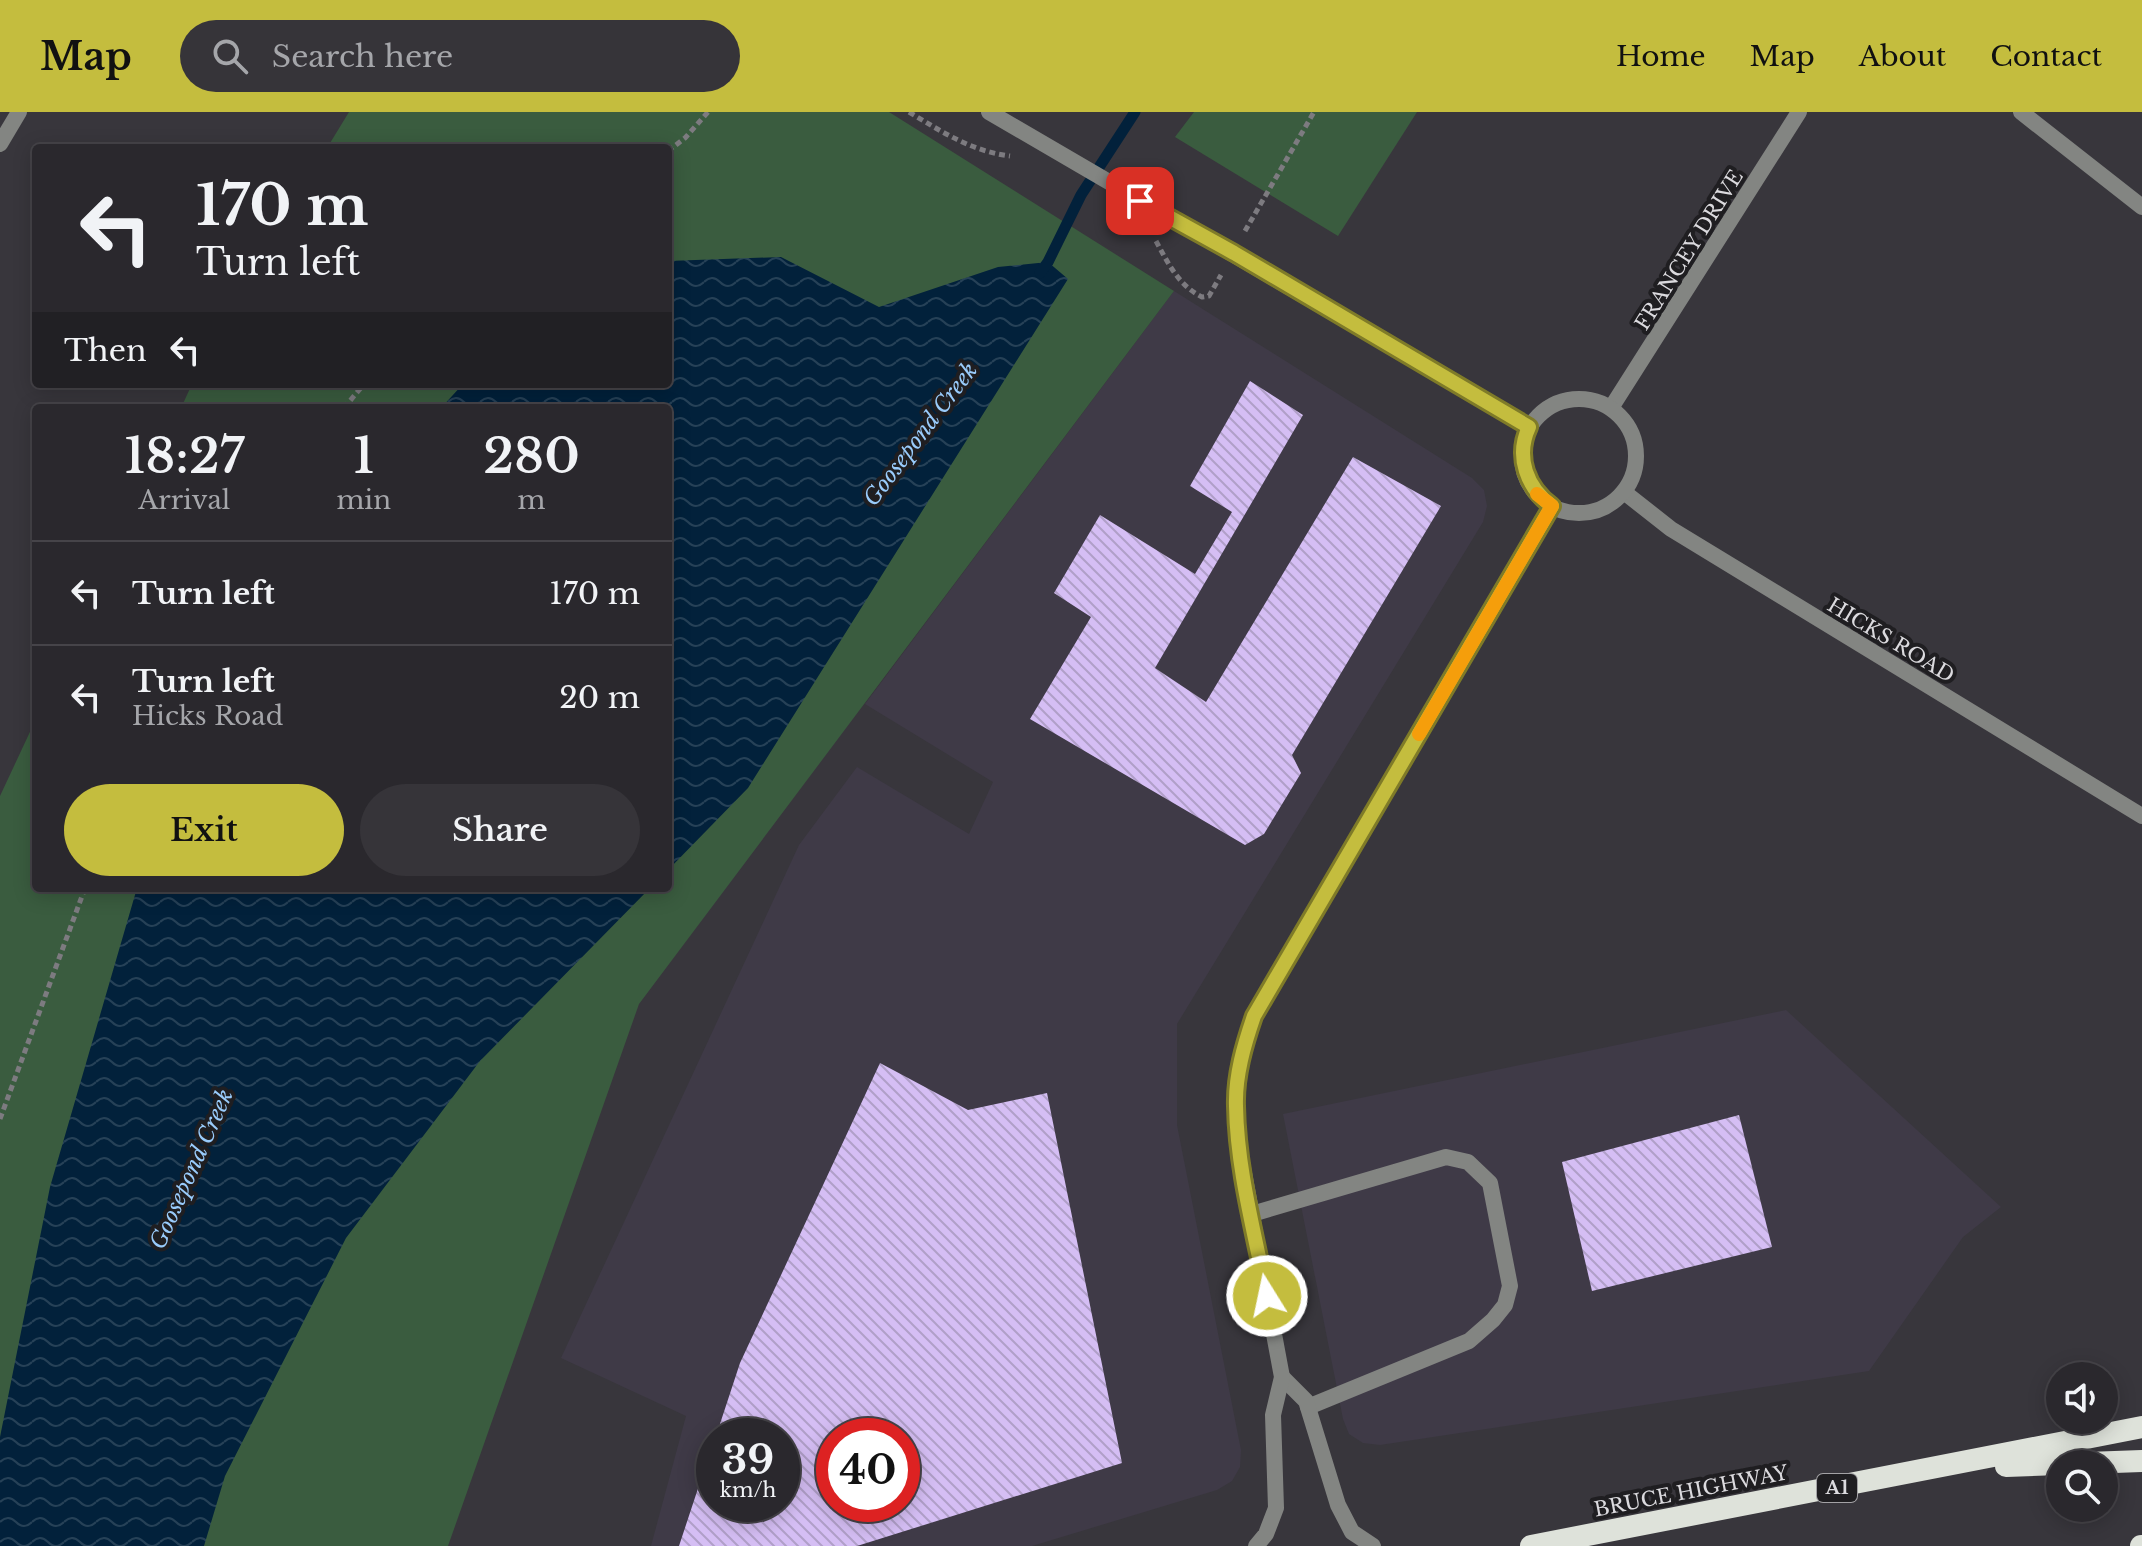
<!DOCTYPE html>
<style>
:root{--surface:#2a282d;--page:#363439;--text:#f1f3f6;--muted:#a5a6aa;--line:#464449;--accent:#c4bd3e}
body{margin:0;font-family:"Libre Baskerville",serif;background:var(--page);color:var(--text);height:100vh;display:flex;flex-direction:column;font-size:30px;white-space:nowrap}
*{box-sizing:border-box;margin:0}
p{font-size:26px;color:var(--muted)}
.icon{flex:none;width:44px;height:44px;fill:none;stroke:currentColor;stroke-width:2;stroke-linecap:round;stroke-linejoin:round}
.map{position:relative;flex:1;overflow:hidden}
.side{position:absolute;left:32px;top:292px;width:640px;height:488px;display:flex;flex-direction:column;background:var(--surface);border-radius:8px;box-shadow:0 4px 20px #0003,0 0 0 2px var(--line)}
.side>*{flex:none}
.hud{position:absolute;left:32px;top:32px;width:640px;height:244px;border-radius:8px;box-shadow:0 4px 20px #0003,0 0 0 2px var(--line);background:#2a282d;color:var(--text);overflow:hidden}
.controls{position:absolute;left:2046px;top:1250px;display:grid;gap:16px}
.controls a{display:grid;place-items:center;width:72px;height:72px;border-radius:50%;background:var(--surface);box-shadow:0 4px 20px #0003,0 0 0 2px var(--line);font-size:40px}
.speed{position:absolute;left:696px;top:1306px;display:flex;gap:16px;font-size:40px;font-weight:700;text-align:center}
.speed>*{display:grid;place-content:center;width:104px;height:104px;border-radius:50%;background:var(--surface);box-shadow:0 4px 20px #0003,0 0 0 2px var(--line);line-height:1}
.speed small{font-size:20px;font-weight:400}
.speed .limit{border:12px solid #d22;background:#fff;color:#111}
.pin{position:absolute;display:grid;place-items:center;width:68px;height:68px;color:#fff;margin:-34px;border-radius:16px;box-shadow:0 4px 12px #0006}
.me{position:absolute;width:88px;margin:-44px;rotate:350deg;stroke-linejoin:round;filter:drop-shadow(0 0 6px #0008)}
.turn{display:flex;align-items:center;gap:28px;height:168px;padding:0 32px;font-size:36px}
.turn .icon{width:104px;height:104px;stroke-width:2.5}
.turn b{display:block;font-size:56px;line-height:68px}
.then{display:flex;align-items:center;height:76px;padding:0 32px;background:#0003;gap:16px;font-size:30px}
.eta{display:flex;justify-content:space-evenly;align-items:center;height:136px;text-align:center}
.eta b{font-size:48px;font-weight:600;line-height:56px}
.primary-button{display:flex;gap:16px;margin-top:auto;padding:16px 32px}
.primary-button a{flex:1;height:92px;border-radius:48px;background:var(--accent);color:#111;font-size:32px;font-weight:600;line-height:92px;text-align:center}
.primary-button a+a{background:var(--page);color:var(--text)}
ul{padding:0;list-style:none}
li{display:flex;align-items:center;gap:24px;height:104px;padding:0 32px;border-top:2px solid var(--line)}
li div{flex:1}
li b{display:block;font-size:30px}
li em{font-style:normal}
header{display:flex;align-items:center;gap:48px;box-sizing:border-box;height:112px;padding:0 40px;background:var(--accent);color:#111}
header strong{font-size:38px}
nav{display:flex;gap:44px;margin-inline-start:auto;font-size:28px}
.search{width:560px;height:72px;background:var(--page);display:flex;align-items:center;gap:20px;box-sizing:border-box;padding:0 28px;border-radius:44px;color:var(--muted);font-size:30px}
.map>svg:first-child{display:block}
.built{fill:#3f3a47;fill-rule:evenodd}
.park{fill:#3a5c3f}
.water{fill:url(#water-waves)}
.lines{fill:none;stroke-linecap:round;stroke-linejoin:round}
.stream{stroke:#02213b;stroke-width:11}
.building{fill:url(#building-back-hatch);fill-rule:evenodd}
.path{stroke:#7d7b80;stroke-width:5;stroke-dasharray:6 4;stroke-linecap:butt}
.service{stroke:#838582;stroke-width:16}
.minor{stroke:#838582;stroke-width:16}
.tertiary{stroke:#838582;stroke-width:16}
.trunk{stroke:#dee2da;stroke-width:22}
.route-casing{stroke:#7f7b28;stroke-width:20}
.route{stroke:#c4bd3e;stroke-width:14}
.slow{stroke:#f59e0b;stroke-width:14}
.labels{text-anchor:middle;stroke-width:8;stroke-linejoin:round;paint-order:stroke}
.shield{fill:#1f1e21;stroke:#a3a2a5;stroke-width:2}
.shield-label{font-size:18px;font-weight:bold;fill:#dbdade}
.street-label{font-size:20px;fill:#dbdade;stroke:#1f1e21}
.water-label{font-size:22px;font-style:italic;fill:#99cbfb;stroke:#1f1e21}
</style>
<header>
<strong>Map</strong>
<div class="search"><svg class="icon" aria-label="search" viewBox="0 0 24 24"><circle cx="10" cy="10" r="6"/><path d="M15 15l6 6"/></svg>Search here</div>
<nav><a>Home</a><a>Map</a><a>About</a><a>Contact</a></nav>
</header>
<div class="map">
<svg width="2142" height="1434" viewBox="0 0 2142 1434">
<defs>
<pattern id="water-waves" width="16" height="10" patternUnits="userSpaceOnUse" patternTransform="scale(2)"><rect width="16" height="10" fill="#02213b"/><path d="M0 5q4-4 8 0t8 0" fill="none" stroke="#264157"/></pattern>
<pattern id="building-back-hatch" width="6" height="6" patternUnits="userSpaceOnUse" patternTransform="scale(2)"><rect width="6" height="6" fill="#d5bef4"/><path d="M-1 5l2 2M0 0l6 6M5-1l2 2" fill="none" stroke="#b09fc8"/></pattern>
</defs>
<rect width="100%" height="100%" fill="#38363c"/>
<!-- built -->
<g class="built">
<path d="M1174,179l298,187 12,12 3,16 -4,16 -306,502v101l64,325 -1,17 -8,14 -15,9 -185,56h-381l35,-130 -125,-58 238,-513 58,-78 112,67 24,-52 -128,-78zM714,1324h68v68h-68zM834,1324h68v68h-68z"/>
<path d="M1786,898l215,197 -38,30 -94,134 -489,74 -17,-2 -14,-9 -6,-15 -60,-305z"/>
</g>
<!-- park -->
<g class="park">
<path d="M349,0h540l285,179 -535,713 -191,542h-448v-750l36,-77v169h632v-480h-487l11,-24h476v-236h-341z"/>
<path d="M1194,0h223l-79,124 -163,-99z"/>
</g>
<!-- water -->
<g class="water">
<path d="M781,145l98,50 119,-40 50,-5 20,17 -320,509 -80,82v-462h-227l22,-24h205v-123z"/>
<path d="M137,776h513l-170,173 -134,177 -121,238 -21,70h-204v-109l50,-250z"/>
</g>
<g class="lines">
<!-- stream -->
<path class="stream" d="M1040,161l8,-11 33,-67 54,-83"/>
</g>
<!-- building -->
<g class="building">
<path d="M1250,269l53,34 -148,253 51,34 147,-245 88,49 -149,249 9,18 -37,61 -19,11 -215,-126 61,-102 -37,-24 46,-78 95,59 37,-62 -42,-26z"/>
<path d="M880,951l88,47 79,-17 75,370 -265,83h-178l34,-103 1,61h68v-68h-66l24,-73zM834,1324h68v68h-68z"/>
<path d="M1739,1003l33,132 -180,44 -30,-129z"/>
</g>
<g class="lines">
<!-- path -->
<g class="path">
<path d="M909,0c33,20 62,39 101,44"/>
<path d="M668,39l17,-13 23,-26"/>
<path d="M1245,119l69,-119"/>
<path d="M1156,129c12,22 22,44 46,56l7,-1 12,-21"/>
<path d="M344,296l20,-24"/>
<path d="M0,1007l85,-231"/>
</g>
<!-- service -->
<path class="service" d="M1252,1102l194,-57 22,5 22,21 20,103 -5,19 -12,15 -24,21 -161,66"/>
<!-- minor -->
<g class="minor">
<path d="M2021,0l121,95"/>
<path d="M1611,296l188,-296"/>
<path d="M1624,380l47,37 471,287"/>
</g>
<!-- tertiary -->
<g class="tertiary">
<path d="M989,0l540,315"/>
<path d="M0,32l19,-32"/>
<circle cx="1579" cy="344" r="57"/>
<path d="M1282,1265l24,24 32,104 14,27 21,14"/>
<path d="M1256,1434l10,-12 10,-26 -3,-93 9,-38 -41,-220 -6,-53 8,-56 11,-32 298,-510"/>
</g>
<!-- trunk -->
<g class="trunk">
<path d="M2006,1354l136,-5"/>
<path d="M1531,1434l611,-119"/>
<path d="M2141,1434h1"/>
</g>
</g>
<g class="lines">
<!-- route casing -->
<g class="route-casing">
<path id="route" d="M1140,89l94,52 295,174c-14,30 -2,61 23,79l-298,510c-10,29 -19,60 -18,90 1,64 19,128 31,190"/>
</g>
<!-- route -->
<use href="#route" class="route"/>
<!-- slow -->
<path class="slow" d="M1419,622l133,-228 -15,-12"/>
</g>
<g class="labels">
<!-- shield labels -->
<rect class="shield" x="1817" y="1362" width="40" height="28" rx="6"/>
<g class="shield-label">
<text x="1837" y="1382">A1</text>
</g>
<!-- street labels -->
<g class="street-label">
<text transform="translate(1689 138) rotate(-58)" y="7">FRANCEY DRIVE</text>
<text transform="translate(1891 528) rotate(31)" y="7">HICKS ROAD</text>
<text transform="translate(1691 1379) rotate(-11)" y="7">BRUCE HIGHWAY</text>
</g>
<!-- water labels -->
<g class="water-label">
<text transform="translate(920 322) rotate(-53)" y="8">Goosepond Creek</text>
<text transform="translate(191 1057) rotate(-66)" y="8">Goosepond Creek</text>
</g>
</g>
</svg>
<div class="controls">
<a><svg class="icon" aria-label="sound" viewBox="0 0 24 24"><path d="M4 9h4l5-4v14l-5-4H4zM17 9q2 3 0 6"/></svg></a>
<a><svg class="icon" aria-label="search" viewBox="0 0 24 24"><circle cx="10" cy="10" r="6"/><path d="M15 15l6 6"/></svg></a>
</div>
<div class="speed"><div>39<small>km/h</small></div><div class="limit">40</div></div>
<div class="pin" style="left:1140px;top:89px;background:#d93025"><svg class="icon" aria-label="arrive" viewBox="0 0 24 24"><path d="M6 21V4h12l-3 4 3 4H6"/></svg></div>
<svg class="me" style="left:1267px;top:1184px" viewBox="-20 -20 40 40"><circle r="17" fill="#c4bd3e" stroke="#fff" stroke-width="3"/><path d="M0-11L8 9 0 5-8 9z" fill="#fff"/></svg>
<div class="hud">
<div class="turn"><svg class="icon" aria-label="left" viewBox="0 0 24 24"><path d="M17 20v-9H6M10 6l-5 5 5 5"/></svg><div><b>170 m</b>Turn left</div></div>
<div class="then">Then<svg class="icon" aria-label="left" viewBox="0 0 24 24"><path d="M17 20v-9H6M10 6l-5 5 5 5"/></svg></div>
</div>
<section class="side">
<div class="eta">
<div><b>18:27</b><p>Arrival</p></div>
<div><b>1</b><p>min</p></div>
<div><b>280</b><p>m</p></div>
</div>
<ul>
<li><svg class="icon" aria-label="left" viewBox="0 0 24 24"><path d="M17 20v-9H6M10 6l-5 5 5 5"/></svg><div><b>Turn left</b></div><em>170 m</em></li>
<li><svg class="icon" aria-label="left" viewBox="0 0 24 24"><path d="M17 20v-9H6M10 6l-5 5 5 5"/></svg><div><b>Turn left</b><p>Hicks Road</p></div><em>20 m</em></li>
</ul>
<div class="primary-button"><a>Exit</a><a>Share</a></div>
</section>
</div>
